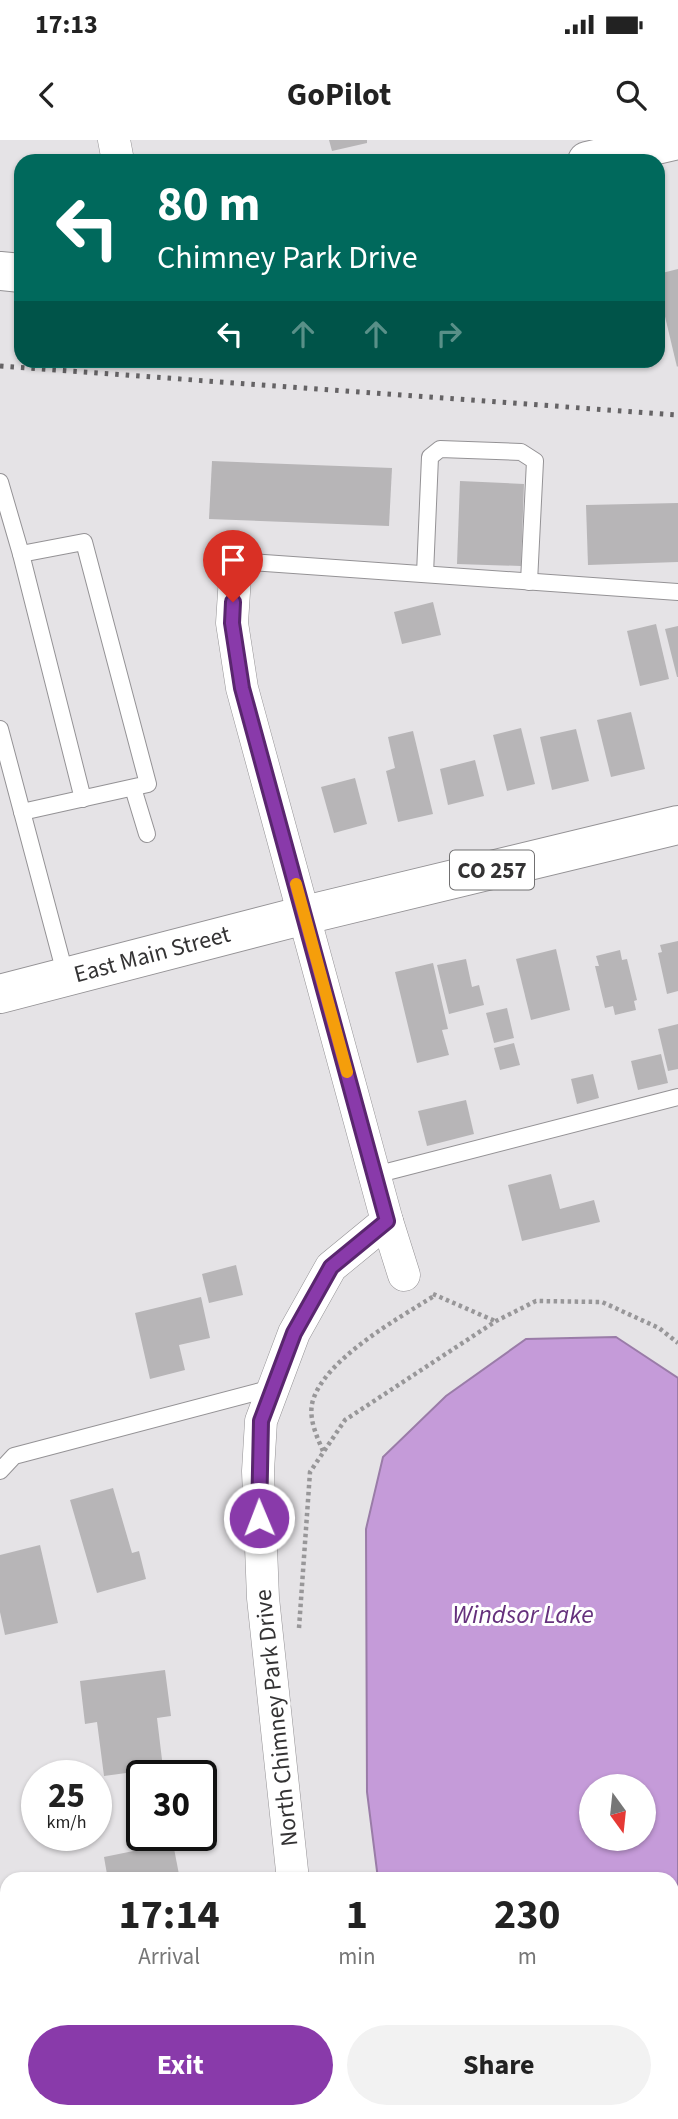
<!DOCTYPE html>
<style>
:root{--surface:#fff;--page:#f2f2f2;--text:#222;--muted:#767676;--accent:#893aaa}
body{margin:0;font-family:"Source Sans 3",sans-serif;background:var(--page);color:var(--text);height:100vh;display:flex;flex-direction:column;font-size:26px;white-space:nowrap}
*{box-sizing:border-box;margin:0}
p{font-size:23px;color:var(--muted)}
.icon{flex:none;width:38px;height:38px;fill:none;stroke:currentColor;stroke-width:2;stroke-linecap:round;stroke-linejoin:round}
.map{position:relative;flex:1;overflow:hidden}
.details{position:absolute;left:0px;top:1732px;width:679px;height:247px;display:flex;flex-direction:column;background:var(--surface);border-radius:21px 21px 0 0;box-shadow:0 2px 5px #0004}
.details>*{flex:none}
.top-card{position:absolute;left:14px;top:14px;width:651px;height:214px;border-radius:21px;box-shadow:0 2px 5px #0004;background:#00695c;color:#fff;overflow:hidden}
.needle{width:46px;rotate:165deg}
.tools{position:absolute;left:579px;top:1634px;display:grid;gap:14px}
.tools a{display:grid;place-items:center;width:77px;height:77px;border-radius:50%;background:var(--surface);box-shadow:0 2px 5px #0004;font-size:35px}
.speed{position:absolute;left:21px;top:1620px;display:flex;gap:14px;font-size:35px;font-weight:700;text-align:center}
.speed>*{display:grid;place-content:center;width:91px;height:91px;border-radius:50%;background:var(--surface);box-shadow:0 2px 5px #0004;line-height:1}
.speed small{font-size:18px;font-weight:400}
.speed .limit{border:4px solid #111;border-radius:10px;background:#fff;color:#111}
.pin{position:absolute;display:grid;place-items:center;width:60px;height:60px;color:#fff;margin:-72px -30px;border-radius:50% 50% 50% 0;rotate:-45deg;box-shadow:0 0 7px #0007}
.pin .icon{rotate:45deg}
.me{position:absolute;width:77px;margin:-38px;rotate:359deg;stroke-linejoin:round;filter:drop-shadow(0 0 5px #0008)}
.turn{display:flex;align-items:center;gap:24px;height:147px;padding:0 28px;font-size:32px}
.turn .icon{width:91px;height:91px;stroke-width:2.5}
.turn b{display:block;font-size:49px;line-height:60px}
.lanes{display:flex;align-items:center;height:66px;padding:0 28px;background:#0003;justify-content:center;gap:35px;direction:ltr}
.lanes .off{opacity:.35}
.eta{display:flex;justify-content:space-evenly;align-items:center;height:119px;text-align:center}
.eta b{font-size:42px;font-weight:700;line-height:49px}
.cta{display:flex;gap:14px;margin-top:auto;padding:14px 28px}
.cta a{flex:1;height:80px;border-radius:42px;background:var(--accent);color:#fff;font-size:28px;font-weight:700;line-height:80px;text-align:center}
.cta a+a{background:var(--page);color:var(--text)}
.status{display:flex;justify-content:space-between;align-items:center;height:49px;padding:0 35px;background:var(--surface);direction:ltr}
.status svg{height:19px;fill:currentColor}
header{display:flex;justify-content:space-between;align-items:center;height:91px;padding:0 28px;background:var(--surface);font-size:32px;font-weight:700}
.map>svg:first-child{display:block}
.water{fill:#c59bd9;stroke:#9a7ca8;stroke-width:2;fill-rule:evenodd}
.building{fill:#b7b5b7}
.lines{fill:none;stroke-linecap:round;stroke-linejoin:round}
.service-casing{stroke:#949295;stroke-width:18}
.minor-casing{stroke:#949295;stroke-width:33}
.tertiary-casing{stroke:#949295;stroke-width:40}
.primary-casing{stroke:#949295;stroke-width:40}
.path{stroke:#989799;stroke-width:4.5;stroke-dasharray:3.5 3.5;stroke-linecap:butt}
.service{stroke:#fff;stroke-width:16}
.minor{stroke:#fff;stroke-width:32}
.tertiary{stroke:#fff;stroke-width:38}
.primary{stroke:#fff;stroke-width:38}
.rail{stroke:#656365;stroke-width:5;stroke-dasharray:3.5 7;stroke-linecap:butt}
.route-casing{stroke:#59266e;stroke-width:18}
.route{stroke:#893aaa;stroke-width:12}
.slow{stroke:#f59e0b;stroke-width:12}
.labels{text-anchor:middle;stroke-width:6;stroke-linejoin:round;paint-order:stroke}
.shield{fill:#fff;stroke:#717071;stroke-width:2}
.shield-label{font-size:23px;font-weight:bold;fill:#343334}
.street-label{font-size:24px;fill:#343334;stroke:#fff}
.water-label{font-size:26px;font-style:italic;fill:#65317c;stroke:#fff}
</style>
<div class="status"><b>17:13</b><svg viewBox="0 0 49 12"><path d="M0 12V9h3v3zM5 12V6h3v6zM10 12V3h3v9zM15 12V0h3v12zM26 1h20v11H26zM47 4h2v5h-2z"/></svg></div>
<header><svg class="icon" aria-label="back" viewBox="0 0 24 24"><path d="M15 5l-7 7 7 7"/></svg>GoPilot<svg class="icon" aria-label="search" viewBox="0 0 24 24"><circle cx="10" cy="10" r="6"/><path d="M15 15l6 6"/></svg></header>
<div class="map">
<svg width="678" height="1979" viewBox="0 0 678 1979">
<rect width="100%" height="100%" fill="#e5e3e6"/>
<!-- water -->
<path class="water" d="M616,1197l62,41v741h-278l-1,-7h273v-232l-294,-1 -11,-87 -1,-263 17,-72 63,-61 80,-57zM592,1647h52v52h-52z"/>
<!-- building -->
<g class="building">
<path d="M329,0h38v3l-35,8z"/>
<path d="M678,129v97l-1,1 -19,-80v-13z"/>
<path d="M212,321l180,7 -3,58 -180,-7z"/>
<path d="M460,341l64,3 -3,82 -64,-2z"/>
<path d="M678,363v59l-90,3 -2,-60z"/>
<path d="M433,462l8,33 -39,9 -8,-32z"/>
<path d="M656,484l13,55 -29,7 -13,-55z"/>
<path d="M678,486v51h-1l-12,-48z"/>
<path d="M631,572l14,57 -34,8 -14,-57z"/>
<path d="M521,588l14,56 -28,7 -14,-56z"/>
<path d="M576,589l13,52 -37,9 -12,-53z"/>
<path d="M413,591l20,83 -35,8 -12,-51 9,-3 -7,-31z"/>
<path d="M475,620l9,36 -36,9 -8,-36z"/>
<path d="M355,638l12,46 -33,9 -13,-46z"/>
<path d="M678,801v50l-11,3 -9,-41 4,-1 -2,-7z"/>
<path d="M556,809l14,61 -39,10 -15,-61z"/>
<path d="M620,810l2,10 5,-1 10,41 -3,1 2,9 -21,5 -2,-9 -8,2 -10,-42h4l-3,-10z"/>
<path d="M466,819l6,28 7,-2 5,20 -35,9 -12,-49z"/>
<path d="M433,823l15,66 -6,1 7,25 -32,8 -22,-91z"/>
<path d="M507,868l7,30 -20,5 -8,-30z"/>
<path d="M678,884v45l-10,2 -10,-42z"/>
<path d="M514,903l6,22 -20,5 -6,-22z"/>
<path d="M661,914l7,29 -30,7 -7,-29z"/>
<path d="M593,934l6,24 -22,6 -6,-25z"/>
<path d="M466,960l8,34 -47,12 -9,-35z"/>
<path d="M551,1034l9,35 34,-9 6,22 -78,19 -14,-56z"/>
<path d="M236,1125l7,30 -34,8 -7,-29z"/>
<path d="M201,1157l9,41 -31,7 6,25 -35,9 -15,-66z"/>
<path d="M113,1348l19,65 7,-2 7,28 -49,14 -27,-93z"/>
<path d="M40,1405l18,78 -53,12 -5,-23v-57z"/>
<path d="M165,1530l6,46 -14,2 6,50 -59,8 -7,-54 -12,2 -5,-43z"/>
<path d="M173,1703l7,37h-72l-4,-23z"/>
<path d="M7,1893v33h-1l-6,-31z"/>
<path d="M145,1972h59l1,7h-59z"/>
</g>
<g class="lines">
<!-- service casing -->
<g class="service-casing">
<g id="service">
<path d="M0,342l21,72 63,-12 64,242 -126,28"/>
<path d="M21,414l62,245"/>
<path d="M236,421l442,31"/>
<path d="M425,434l5,-117 10,-8 81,3 14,9 -6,121"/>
<path d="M0,589l66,248"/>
<path d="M133,648l14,46"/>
<path d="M375,1035l303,-78"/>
<path d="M0,1331l14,-15 258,-68"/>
</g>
</g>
<!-- minor casing -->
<g class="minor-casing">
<g id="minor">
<path d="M114,0l4,21"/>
<path d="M236,421l-4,62 10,65 145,533 17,54"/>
<path d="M293,1740l-30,-282 -5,-127 3,-50 33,-88 37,-66 56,-46"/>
<path d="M315,1972v7"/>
</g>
</g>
<!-- tertiary casing -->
<g class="tertiary-casing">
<g id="tertiary">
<path d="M587,21l91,-21"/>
<path d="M0,131l21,2"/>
</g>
</g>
<!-- primary casing -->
<g class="primary-casing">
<path id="primary" d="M0,854l305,-79 373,-90"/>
</g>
<!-- path -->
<g class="path">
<path d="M433,1154l62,27"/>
<path d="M323,1311c-6,-14 -14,-31 -11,-47 9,-43 87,-86 122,-108"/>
<path d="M299,1488l11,-156 35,-52 151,-99 40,-20 66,1 57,26 19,15"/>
</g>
<!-- service -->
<use href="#service" class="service"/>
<!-- minor -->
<use href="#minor" class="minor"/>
<!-- tertiary -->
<use href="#tertiary" class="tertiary"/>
<!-- primary -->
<use href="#primary" class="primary"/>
<!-- rail -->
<path class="rail" d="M0,226l678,49"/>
</g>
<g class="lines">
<!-- route casing -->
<g class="route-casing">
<path id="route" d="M233,462l-1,21 10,65 145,533 -56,46 -37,66 -33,88 -2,97"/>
</g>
<!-- route -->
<use href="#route" class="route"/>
<!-- slow -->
<path class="slow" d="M296,744l51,188"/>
</g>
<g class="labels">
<!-- shield labels -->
<rect class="shield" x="450" y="710.5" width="84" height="39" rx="5"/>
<g class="shield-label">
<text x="492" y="738">CO 257</text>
</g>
<!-- street labels -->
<g class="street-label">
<text transform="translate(152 814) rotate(-15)" y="8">East Main Street</text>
<text transform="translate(276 1578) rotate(-96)" y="8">North Chimney Park Drive</text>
</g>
<!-- water labels -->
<g class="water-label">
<text x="523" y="1483">Windsor Lake</text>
</g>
</g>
</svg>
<div class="tools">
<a><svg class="needle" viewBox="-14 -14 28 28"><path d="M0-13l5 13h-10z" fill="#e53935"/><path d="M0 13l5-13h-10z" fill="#767676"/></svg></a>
</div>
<div class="speed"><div>25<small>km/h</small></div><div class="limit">30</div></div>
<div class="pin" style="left:233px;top:462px;background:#d93025"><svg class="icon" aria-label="arrive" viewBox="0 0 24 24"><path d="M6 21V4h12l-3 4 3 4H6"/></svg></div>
<svg class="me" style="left:259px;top:1378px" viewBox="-20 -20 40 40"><circle r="17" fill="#893aaa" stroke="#fff" stroke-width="3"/><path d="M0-11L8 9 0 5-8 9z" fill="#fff"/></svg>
<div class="top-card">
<div class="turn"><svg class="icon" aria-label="left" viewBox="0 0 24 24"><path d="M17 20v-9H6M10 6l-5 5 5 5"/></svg><div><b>80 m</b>Chimney Park Drive</div></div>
<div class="lanes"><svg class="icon" aria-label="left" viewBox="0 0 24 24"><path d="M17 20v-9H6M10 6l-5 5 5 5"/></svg><svg class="icon off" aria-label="ahead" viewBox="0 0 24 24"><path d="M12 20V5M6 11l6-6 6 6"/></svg><svg class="icon off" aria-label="ahead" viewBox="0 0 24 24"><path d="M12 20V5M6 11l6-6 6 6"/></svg><svg class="icon off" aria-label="right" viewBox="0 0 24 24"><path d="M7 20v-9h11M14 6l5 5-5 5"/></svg></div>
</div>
<section class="details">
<div class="eta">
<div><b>17:14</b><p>Arrival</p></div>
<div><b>1</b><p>min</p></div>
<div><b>230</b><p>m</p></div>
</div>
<div class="cta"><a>Exit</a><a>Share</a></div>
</section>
</div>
